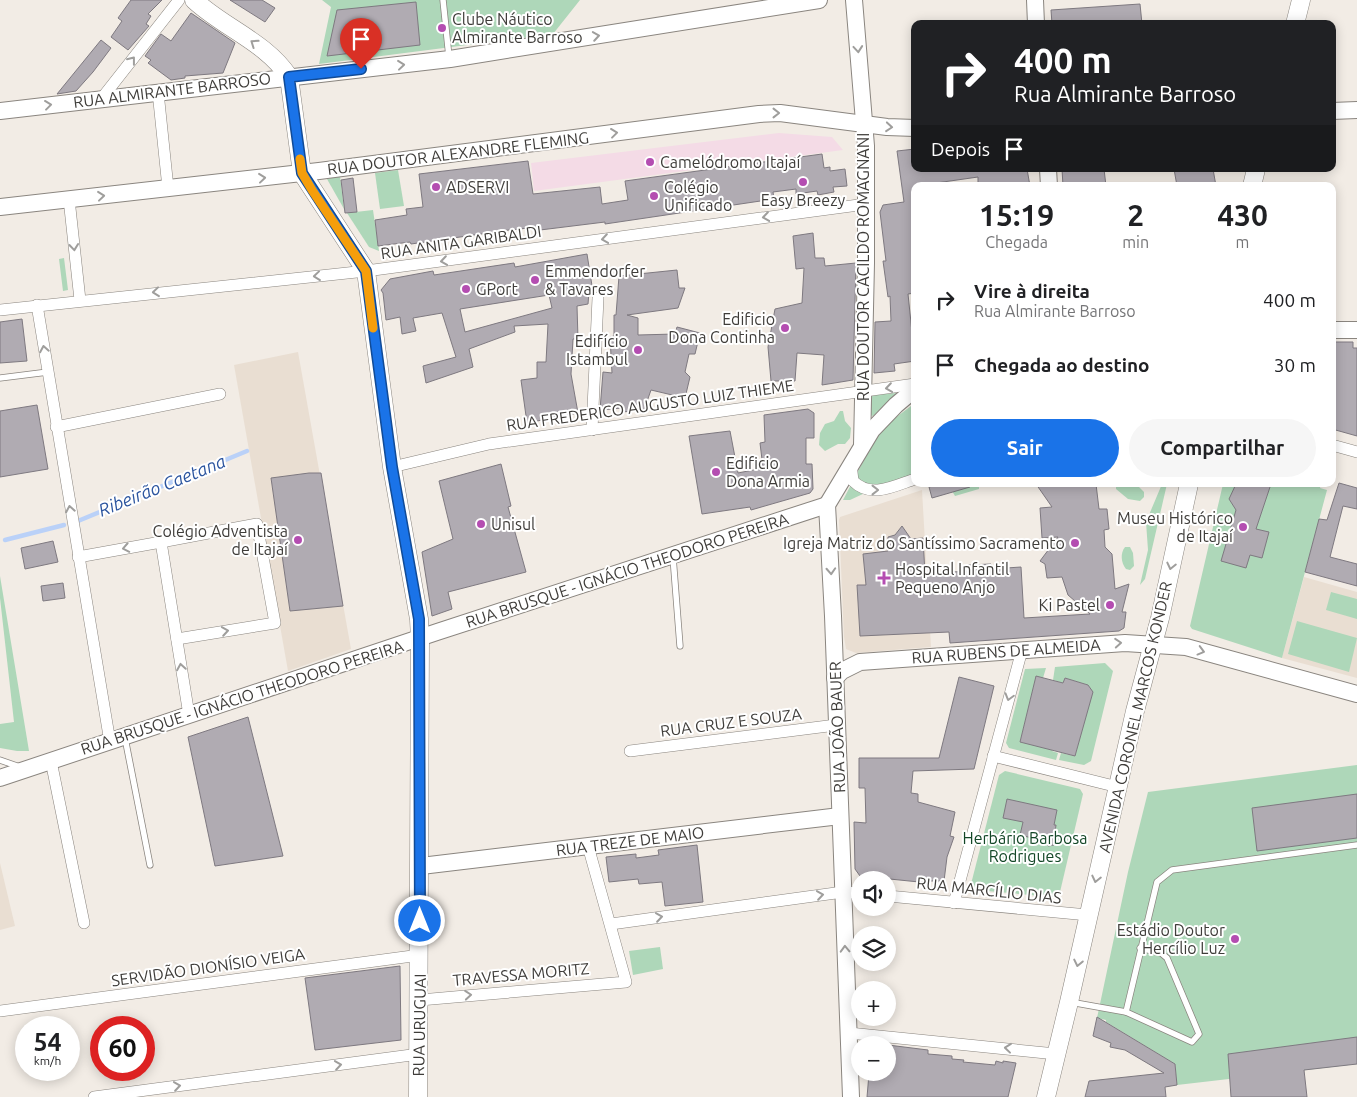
<!DOCTYPE html>
<html lang="pt">
<meta charset="utf-8">
<style>
:root{--surface:#fff;--page:#f6f6f6;--text:#202124;--muted:#757577;--accent:#1a73e8}
body{margin:0;font-family:Ubuntu,sans-serif;background:var(--page);color:var(--text);height:100vh;display:flex;flex-direction:column;font-size:19px;white-space:nowrap}
*{box-sizing:border-box;margin:0}
p{font-size:16px;color:var(--muted)}
.icon{flex:none;width:28px;height:28px;fill:none;stroke:currentColor;stroke-width:2;stroke-linecap:round;stroke-linejoin:round}
.map{position:relative;flex:1;overflow:hidden}
.panel{position:absolute;left:911px;top:182px;width:425px;height:305px;display:flex;flex-direction:column;background:var(--surface);border-radius:10px;box-shadow:0 2px 12px #0003}
.panel>*{flex:none}
.top-card{position:absolute;left:911px;top:20px;width:425px;height:152px;border-radius:10px;box-shadow:0 2px 12px #0003;background:#202124;color:#fff;overflow:hidden}
.controls{position:absolute;left:851px;top:871px;display:grid;gap:10px}
.controls a{display:grid;place-items:center;width:45px;height:45px;border-radius:50%;background:var(--surface);box-shadow:0 2px 12px #0003;font-size:25px}
.speed{position:absolute;left:15px;top:1016px;display:flex;gap:10px;font-size:25px;font-weight:700;text-align:center}
.speed>*{display:grid;place-content:center;width:65px;height:65px;border-radius:50%;background:var(--surface);box-shadow:0 2px 12px #0003;line-height:1}
.speed small{font-size:12px;font-weight:400}
.speed .limit{border:8px solid #d22;background:#fff;color:#111}
.pin{position:absolute;display:grid;place-items:center;width:42px;height:42px;color:#fff;margin:-51px -21px;border-radius:50% 50% 50% 0;rotate:-45deg;box-shadow:0 0 5px #0007}
.pin .icon{rotate:45deg}
.me{position:absolute;width:55px;margin:-28px;rotate:0deg;stroke-linejoin:round;filter:drop-shadow(0 0 4px #0008)}
.turn{display:flex;align-items:center;gap:18px;height:105px;padding:0 20px;font-size:22px}
.turn .icon{width:65px;height:65px;stroke-width:2.5}
.turn b{display:block;font-size:35px;line-height:42px}
.then{display:flex;align-items:center;height:48px;padding:0 20px;background:#0003;gap:10px;font-size:19px}
.eta{display:flex;justify-content:space-evenly;align-items:center;height:85px;text-align:center}
.eta b{font-size:30px;font-weight:700;line-height:35px}
.primary-button{display:flex;gap:10px;margin-top:auto;padding:10px 20px}
.primary-button a{flex:1;height:58px;border-radius:30px;background:var(--accent);color:#fff;font-size:20px;font-weight:700;line-height:58px;text-align:center}
.primary-button a+a{background:var(--page);color:var(--text)}
ul{padding:0;list-style:none}
li{display:flex;align-items:center;gap:15px;height:65px;padding:0 20px}
li div{flex:1}
li b{display:block;font-size:19px}
li em{font-style:normal}
.map>svg:first-child{display:block}
.commercial{fill:#f4dbe6}
.built{fill:#e9ded2}
.green{fill:#aed7b9}
.lines{fill:none;stroke-linecap:round;stroke-linejoin:round}
.stream{stroke:#bad1f8;stroke-width:4.5}
.building{fill:#b0abb2;stroke:#7e7980;fill-rule:evenodd}
.lane-casing{stroke:#8a857f;stroke-width:7}
.street-casing{stroke:#8a857f;stroke-width:12}
.secondary-casing{stroke:#8a857f;stroke-width:18}
.primary-casing{stroke:#8a857f;stroke-width:19}
.lane{stroke:#fff;stroke-width:5.5}
.street{stroke:#fff;stroke-width:11}
.secondary{stroke:#fff;stroke-width:16}
.primary{stroke:#fff;stroke-width:18}
.oneway{stroke:#9f9e9c}
.route-casing{stroke:#114b97;stroke-width:12}
.route{stroke:#1a73e8;stroke-width:9}
.slow{stroke:#f59e0b;stroke-width:9}
.poi-dot{fill:#b44db1;stroke:#fff;stroke-width:2}
.labels{text-anchor:middle;stroke-width:4;stroke-linejoin:round;paint-order:stroke}
.poi-label{font-size:16px;fill:#3f3d3a;stroke:#fff;text-anchor:start}
.street-label{font-size:16px;fill:#3f3d3a;stroke:#fff}
.park-label{font-size:16px;fill:#134727;stroke:#fff}
.water-label{font-size:18px;font-style:italic;fill:#2c559f;stroke:#fff}
</style>
<div class="map">
<svg width="1357" height="1097" viewBox="0 0 1357 1097">
<rect width="100%" height="100%" fill="#f2ece5"/>
<!-- commercial -->
<path class="commercial" d="M779,133l53,4 11,13 -309,41 -3,-28z"/>
<!-- built -->
<g class="built">
<path d="M298,352l53,297 -63,22 -54,-306z"/>
<path d="M922,490l9,157 -75,6 -10,-4 -2,-12 -5,-117 1,-3z"/>
<path d="M1304,577l53,15v86l-75,-20z"/>
<path d="M0,863l15,63 -15,4z"/>
</g>
<!-- green -->
<g class="green">
<path d="M322,0h258l-27,34 -234,30 12,-57z"/>
<path d="M398,170l6,36 -24,3 -5,-36z"/>
<path d="M340,176l4,33 -17,-30z"/>
<path d="M373,210l6,41 -10,-4 -22,-34z"/>
<path d="M64,258l4,32 -5,1 -4,-32z"/>
<path d="M897,393l-24,23 -3,-1 2,-20z"/>
<path d="M915,403v71l-35,12 -30,14h-7l33,-63 11,-13z"/>
<path d="M840,411h3l2,10 6,7 -1,10 -5,6h-7l-13,7 -6,-6 1,-12 5,-9 9,-3z"/>
<path d="M948,484h31v5l-24,7z"/>
<path d="M1116,484h20l8,8v5l-4,4 -12,-2 -12,-10z"/>
<path d="M1162,484h5l-22,95 -5,6 8,-35 -2,-28z"/>
<path d="M1223,484h98l-1,4 7,2 -45,168 -90,-29 -2,-3z"/>
<path d="M1125,547h5l3,6 1,13 -4,4 -4,-1c-5,-6 -6,-16 -1,-22z"/>
<path d="M0,576l29,175h-12l-17,-3v-24l14,-2 -14,-124z"/>
<path d="M1331,592l26,7v20l-31,-9z"/>
<path d="M1297,621l60,17 -8,34 -61,-18z"/>
<path d="M1105,663l8,8 -22,90 -7,4 -25,-5 2,-7 14,3 17,-64 -4,-7 -23,-7 -2,5 -10,-3 2,-13z"/>
<path d="M1046,668l-3,10 -7,-1 -16,65 32,7v2l6,2 -2,7 -47,-12 -3,-5 19,-74z"/>
<path d="M1357,765v299l-180,21 -2,-21 -69,-42v-2l-9,-2 31,-146 20,-80z"/>
<path d="M1005,771l75,18 3,5 -23,98 -7,5 -78,-7 -4,-6 28,-109z"/>
<path d="M660,947l3,22 -30,6 -4,-24z"/>
</g>
<g class="lines">
<!-- stream -->
<g class="stream">
<path d="M78,521l169,-70"/>
<path d="M5,540l59,-15"/>
</g>
</g>
<!-- building -->
<g class="building">
<path d="M131,0h31l-14,14 3,2 -5,8 3,2 -21,24 -17,-13 11,-16 -4,-3z"/>
<path d="M230,0h32l13,8 -10,14z"/>
<path d="M416,2l4,43 -93,11 10,-46z"/>
<path d="M1140,4l2,20h-90l-1,-14z"/>
<path d="M191,13l44,30 -12,30 -38,3v2l-14,2 -23,-17 3,-3 -6,-4 16,-22 10,7z"/>
<path d="M101,40l10,8 -18,24 -17,19 -19,3z"/>
<path d="M915,149v20h112l3,17h-52v-9l-63,9v107l-7,1 7,67 -21,3 1,7 -21,2 1,-51 16,-1 -1,-25 -2,1 -5,-36h3l-6,-49 3,-7 21,-3 -7,-51z"/>
<path d="M822,154l2,14 6,-1v4l15,-2 2,17 -14,1 1,5 -16,3 -1,-4 -21,3v-5l-23,3 1,7 -169,25v-2l-65,8 -1,-3 -30,3 -98,14 -1,-2 -32,4 -3,-26 32,-5 -1,-6 17,-2 -4,-33 109,-13 5,33 67,-7 2,17 26,-4 -3,-19z"/>
<path d="M1062,169h42l2,17h-43z"/>
<path d="M1174,169h39l3,17h-39z"/>
<path d="M353,178l4,34 -12,1 -4,-33z"/>
<path d="M813,233l2,25h9l1,8 31,-3 -3,117 -31,5 2,-30 -27,-2 -2,28h-24l-3,-34 7,-38 27,-6 2,-35 -8,1 -3,-33z"/>
<path d="M587,254l6,38h-4l-1,12 -11,2 1,33h-5l-2,35 7,39 -51,10 -6,-43 16,-2v-16h9l2,-38 -34,2 1,6 -46,17 4,18 -47,16 -3,-17 33,-9 -14,-44 -29,5 3,13 -14,3 -2,-17 -14,3 -3,-27 -2,-3 9,-11 43,-8 1,4 80,-12 1,4zM549,295l3,13 -87,24 -5,-23z"/>
<path d="M677,270l2,18h6l-7,20 -51,7 11,3v17l37,-1 2,-7 23,6 -5,21h-6l-4,18 5,5 -5,21 -34,-8 -7,20 -22,2v-4l-22,2 3,-38 9,1 -2,-36 4,-1v-21h2l3,-39z"/>
<path d="M22,319l5,42 -27,2v-41z"/>
<path d="M1332,342h21v6h4v88l-25,-7z"/>
<path d="M37,405l11,64 -48,8v-66z"/>
<path d="M808,409l6,4v25h-8v26h6l1,25 -3,4 -59,17 -1,-3 -48,7 -13,-78 41,-5 8,42 25,-5 -3,-25 5,-1 -1,-27z"/>
<path d="M501,464l10,42 -3,1 18,65 -78,20 4,17 -20,7 -10,-64 31,-13 -14,-58z"/>
<path d="M309,473h12l22,133 -53,5 -19,-133z"/>
<path d="M1339,483l18,5v21l-14,-3 -13,51 27,7v22l-52,-14 14,-53 8,1z"/>
<path d="M941,484h28l1,3 -38,11 -3,-11z"/>
<path d="M1036,484h60l3,25h8l2,20 -5,1 1,17 7,7 3,35 14,-5 -7,28h4l-2,16 -5,3 -169,12 -1,-11 -89,4 -3,-51h9l-3,-31 25,-3v-14l7,-2 7,-9 9,13 12,-1 2,36 43,-3v-6l23,-1 1,5 29,-2 3,51 66,-4 -22,-19 -6,-18 -15,1 -2,-14 -5,-3 18,-24 -16,1 -2,-30 12,-1z"/>
<path d="M1236,484h35l-15,45 13,3 -7,26 -12,-3 -4,13 -25,-7 15,-51 -7,-11z"/>
<path d="M53,541l5,21 -33,7 -4,-21z"/>
<path d="M63,583l2,15 -22,3 -2,-15z"/>
<path d="M1036,676l27,7 2,-5 23,7 5,7 -18,64 -55,-14z"/>
<path d="M959,677l35,9 -20,83 -61,2 -2,22 7,1v8l37,10 -5,24 4,1 -7,20 -3,24h-14l-1,2 -69,-7 -5,-7 -1,-47 12,1 -1,-35h-6v-30h80z"/>
<path d="M248,717l35,139 -68,10 -27,-129z"/>
<path d="M1357,794v44l-100,13 -5,-43z"/>
<path d="M1007,799l50,11 -3,15h2l-1,8 2,6 -3,6 -6,1 -4,-5 -24,-6 3,-13 -20,-4z"/>
<path d="M697,845l6,57 -38,4 -3,-24 -23,2 -1,-5 -29,3 -3,-25 30,-3v4l23,-3 -1,-5z"/>
<path d="M400,966l1,74 -86,10 -10,-72z"/>
<path d="M1097,1017l78,47 2,21 -12,2 1,10h-81l4,-16 75,-8 -39,-23 -15,-3 1,-4 -18,-7z"/>
<path d="M1357,1037v27l-53,6 3,27h-76l-3,-43z"/>
<path d="M888,1045l40,5v4l24,2v3l12,1 -1,2 32,3 1,-4 7,2v-2l13,2 -8,34h-141l2,-23 19,-2z"/>
</g>
<g class="lines">
<!-- lane casing -->
<g class="lane-casing">
<g id="lane">
<path d="M443,0l6,57"/>
<path d="M0,378l48,-6"/>
<path d="M673,557l7,89"/>
<path d="M125,738l25,127"/>
<path d="M0,760l20,7"/>
<path d="M1070,1002l56,10 66,30 7,-8 -32,-76 -6,-5 -21,-5"/>
<path d="M1126,1012l31,-130 15,-12 185,-25"/>
</g>
</g>
<!-- street casing -->
<g class="street-casing">
<g id="street">
<path d="M158,92l10,96"/>
<path d="M102,98l77,-98"/>
<path d="M69,199l11,101"/>
<path d="M37,305l73,437"/>
<path d="M0,310l366,-39 500,-67"/>
<path d="M56,427l164,-33"/>
<path d="M592,430l6,-132"/>
<path d="M1332,445l25,7"/>
<path d="M851,464l2,17c18,18 41,5 62,-2"/>
<path d="M392,467l97,-23 426,-60"/>
<path d="M161,542l96,-18 18,99 -98,16"/>
<path d="M78,557l83,-15 28,173"/>
<path d="M630,751l206,-26"/>
<path d="M993,756l125,31"/>
<path d="M51,761l33,162"/>
<path d="M888,896l200,19"/>
<path d="M954,903l68,-253"/>
<path d="M611,924l232,-32 17,1"/>
<path d="M420,1000l206,-18 -38,-136"/>
<path d="M0,1011l420,-56"/>
<path d="M849,1033l207,21"/>
<path d="M94,1097l325,-43"/>
</g>
</g>
<!-- secondary casing -->
<g class="secondary-casing">
<g id="secondary">
<path d="M854,0l12,146v117l-4,182"/>
<path d="M1035,0l1,24"/>
<path d="M0,111l450,-52 369,-59"/>
<path d="M1332,111l25,-1"/>
<path d="M1048,169l1,17"/>
<path d="M0,207l319,-36 440,-57 21,-1 107,14 28,1"/>
<path d="M1332,330h25"/>
<path d="M835,678l7,-7 18,-9 265,-19 61,4 171,47"/>
<path d="M0,778l437,-146 390,-127"/>
<path d="M421,866l419,-50"/>
<path d="M851,1097l-18,-481 -6,-111 45,-75 24,-25 19,-16"/>
</g>
</g>
<!-- primary casing -->
<g class="primary-casing">
<g id="primary">
<path d="M194,0c30,28 72,42 95,77l13,96 64,98 26,196 27,152 1,20 -2,458"/>
<path d="M1295,24l6,-24"/>
<path d="M1252,186l4,-17"/>
<path d="M1046,1097l23,-95 66,-291 25,-93 29,-134"/>
</g>
</g>
<!-- lane -->
<use href="#lane" class="lane"/>
<!-- street -->
<use href="#street" class="street"/>
<!-- secondary -->
<use href="#secondary" class="secondary"/>
<!-- primary -->
<use href="#primary" class="primary"/>
</g>
<!-- one-way arrows -->
<defs><path id="oneway-chevron" d="M-2-3.5L2.5 0L-2 3.5" fill="none" stroke-width="1.6" stroke-linecap="round" stroke-linejoin="round" transform="scale(1.25)"/></defs>
<g class="oneway">
<use href="#oneway-chevron" transform="translate(596 36) rotate(-9)"/>
<use href="#oneway-chevron" transform="translate(254 43) rotate(-145)"/>
<use href="#oneway-chevron" transform="translate(858 49) rotate(85)"/>
<use href="#oneway-chevron" transform="translate(132 60) rotate(-52)"/>
<use href="#oneway-chevron" transform="translate(401 65) rotate(-6)"/>
<use href="#oneway-chevron" transform="translate(48 105) rotate(-7)"/>
<use href="#oneway-chevron" transform="translate(776 113)"/>
<use href="#oneway-chevron" transform="translate(889 127) rotate(5)"/>
<use href="#oneway-chevron" transform="translate(614 133) rotate(-7)"/>
<use href="#oneway-chevron" transform="translate(262 178) rotate(-6)"/>
<use href="#oneway-chevron" transform="translate(101 196) rotate(-6)"/>
<use href="#oneway-chevron" transform="translate(766 217) rotate(172)"/>
<use href="#oneway-chevron" transform="translate(605 239) rotate(172)"/>
<use href="#oneway-chevron" transform="translate(74 247) rotate(84)"/>
<use href="#oneway-chevron" transform="translate(444 261) rotate(172)"/>
<use href="#oneway-chevron" transform="translate(317 276) rotate(174)"/>
<use href="#oneway-chevron" transform="translate(156 292) rotate(174)"/>
<use href="#oneway-chevron" transform="translate(44 349) rotate(-100)"/>
<use href="#oneway-chevron" transform="translate(889 388) rotate(172)"/>
<use href="#oneway-chevron" transform="translate(875 490)"/>
<use href="#oneway-chevron" transform="translate(70 509) rotate(-100)"/>
<use href="#oneway-chevron" transform="translate(126 548) rotate(169)"/>
<use href="#oneway-chevron" transform="translate(1171 566) rotate(103)"/>
<use href="#oneway-chevron" transform="translate(831 571) rotate(87)"/>
<use href="#oneway-chevron" transform="translate(225 631) rotate(-9)"/>
<use href="#oneway-chevron" transform="translate(1118 643) rotate(-4)"/>
<use href="#oneway-chevron" transform="translate(1201 651) rotate(15)"/>
<use href="#oneway-chevron" transform="translate(181 667) rotate(-99)"/>
<use href="#oneway-chevron" transform="translate(1009 697) rotate(106)"/>
<use href="#oneway-chevron" transform="translate(1096 879) rotate(103)"/>
<use href="#oneway-chevron" transform="translate(820 895) rotate(-8)"/>
<use href="#oneway-chevron" transform="translate(659 917) rotate(-8)"/>
<use href="#oneway-chevron" transform="translate(845 949) rotate(-92)"/>
<use href="#oneway-chevron" transform="translate(1078 963) rotate(102)"/>
<use href="#oneway-chevron" transform="translate(468 995) rotate(-5)"/>
<use href="#oneway-chevron" transform="translate(1008 1048) rotate(-174)"/>
<use href="#oneway-chevron" transform="translate(338 1065) rotate(-8)"/>
<use href="#oneway-chevron" transform="translate(177 1086) rotate(-8)"/>
</g>
<g class="lines">
<!-- route casing -->
<g class="route-casing">
<path id="route" d="M361,69l-72,8 13,96 64,98 26,196 27,152 1,302"/>
</g>
<!-- route -->
<use href="#route" class="route"/>
<!-- slow -->
<path class="slow" d="M300,159l2,14 10,17 54,81 7,57"/>
</g>
<!-- markers -->
<g class="poi-dot">
<circle cx="442" cy="28" r="5"/>
<circle cx="650" cy="162" r="5"/>
<circle cx="803" cy="182" r="5"/>
<circle cx="436" cy="187" r="5"/>
<circle cx="654" cy="196" r="5"/>
<circle cx="535" cy="280" r="5"/>
<circle cx="466" cy="289" r="5"/>
<circle cx="785" cy="328" r="5"/>
<circle cx="638" cy="350" r="5"/>
<circle cx="716" cy="472" r="5"/>
<circle cx="481" cy="524" r="5"/>
<circle cx="1243" cy="527" r="5"/>
<circle cx="298" cy="540" r="5"/>
<circle cx="1075" cy="543" r="5"/>
<path d="M881.5 570.5h5v5h5v5h-5v5h-5v-5h-5v-5h5z"/>
<circle cx="1110" cy="605" r="5"/>
<circle cx="1235" cy="939" r="5"/>
</g>
<g class="labels">
<!-- poi labels -->
<g class="poi-label">
<text x="452" y="25">Clube Náutico<tspan x="452" dy="18">Almirante Barroso</tspan></text>
<text x="660" y="168">Camelódromo Itajaí</text>
<text x="446" y="193">ADSERVI</text>
<text x="664" y="193">Colégio<tspan x="664" dy="18">Unificado</tspan></text>
<text x="803" y="206" text-anchor="middle">Easy Breezy</text>
<text x="545" y="277">Emmendorfer<tspan x="545" dy="18">&amp; Tavares</tspan></text>
<text x="476" y="295">GPort</text>
<text x="775" y="325" text-anchor="end">Edificio<tspan x="775" dy="18">Dona Continha</tspan></text>
<text x="628" y="347" text-anchor="end">Edifício<tspan x="628" dy="18">Istambul</tspan></text>
<text x="726" y="469">Edificio<tspan x="726" dy="18">Dona Armia</tspan></text>
<text x="1233" y="524" text-anchor="end">Museu Histórico<tspan x="1233" dy="18">de Itajaí</tspan></text>
<text x="491" y="530">Unisul</text>
<text x="288" y="537" text-anchor="end">Colégio Adventista<tspan x="288" dy="18">de Itajaí</tspan></text>
<text x="1065" y="549" text-anchor="end">Igreja Matriz do Santíssimo Sacramento</text>
<text x="895" y="575">Hospital Infantil<tspan x="895" dy="18">Pequeno Anjo</tspan></text>
<text x="1100" y="611" text-anchor="end">Ki Pastel</text>
<text x="1225" y="936" text-anchor="end">Estádio Doutor<tspan x="1225" dy="18">Hercílio Luz</tspan></text>
</g>
<!-- street labels -->
<g class="street-label">
<text transform="translate(172 90) rotate(-7)" y="6">RUA ALMIRANTE BARROSO</text>
<text transform="translate(458 153) rotate(-7)" y="6">RUA DOUTOR ALEXANDRE FLEMING</text>
<text transform="translate(461 242) rotate(-8)" y="6">RUA ANITA GARIBALDI</text>
<text transform="translate(863 267) rotate(-90)" y="6">RUA DOUTOR CACILDO ROMAGNANI</text>
<text transform="translate(650 405) rotate(-8)" y="6">RUA FREDERICO AUGUSTO LUIZ THIEME</text>
<text transform="translate(627 570) rotate(-18)" y="6">RUA BRUSQUE - IGNÁCIO THEODORO PEREIRA</text>
<text transform="translate(1006 651) rotate(-4)" y="6">RUA RUBENS DE ALMEIDA</text>
<text transform="translate(242 697) rotate(-18)" y="6">RUA BRUSQUE - IGNÁCIO THEODORO PEREIRA</text>
<text transform="translate(1135 717) rotate(-77)" y="6">AVENIDA CORONEL MARCOS KONDER</text>
<text transform="translate(731 722) rotate(-7)" y="6">RUA CRUZ E SOUZA</text>
<text transform="translate(837 727) rotate(-92)" y="6">RUA JOÃO BAUER</text>
<text transform="translate(630 841) rotate(-7)" y="6">RUA TREZE DE MAIO</text>
<text transform="translate(989 890) rotate(6)" y="6">RUA MARCÍLIO DIAS</text>
<text transform="translate(208 967) rotate(-8)" y="6">SERVIDÃO DIONÍSIO VEIGA</text>
<text transform="translate(521 974) rotate(-5)" y="6">TRAVESSA MORITZ</text>
<text transform="translate(419 1025) rotate(-89)" y="6">RUA URUGUAI</text>
</g>
<!-- park labels -->
<g class="park-label">
<text x="1025" y="844">Herbário Barbosa<tspan x="1025" dy="18">Rodrigues</tspan></text>
</g>
<!-- water labels -->
<g class="water-label">
<text transform="translate(162 486) rotate(-22)" y="6">Ribeirão Caetana</text>
</g>
</g>
</svg>
<div class="controls">
<a><svg class="icon" aria-label="sound" viewBox="0 0 24 24"><path d="M4 9h4l5-4v14l-5-4H4zM17 9q2 3 0 6"/></svg></a>
<a><svg class="icon" aria-label="layers" viewBox="0 0 24 24"><path d="M12 4l9 5-9 5-9-5zM3 14l9 5 9-5"/></svg></a>
<a>+</a>
<a>−</a>
</div>
<div class="speed"><div>54<small>km/h</small></div><div class="limit">60</div></div>
<div class="pin" style="left:361px;top:69px;background:#d93025"><svg class="icon" aria-label="arrive" viewBox="0 0 24 24"><path d="M6 21V4h12l-3 4 3 4H6"/></svg></div>
<svg class="me" style="left:420px;top:921px" viewBox="-20 -20 40 40"><circle r="17" fill="#1a73e8" stroke="#fff" stroke-width="3"/><path d="M0-11L8 9 0 5-8 9z" fill="#fff"/></svg>
<div class="top-card">
<div class="turn"><svg class="icon" aria-label="right" viewBox="0 0 24 24"><path d="M7 20v-9h11M14 6l5 5-5 5"/></svg><div><b>400 m</b>Rua Almirante Barroso</div></div>
<div class="then">Depois<svg class="icon" aria-label="arrive" viewBox="0 0 24 24"><path d="M6 21V4h12l-3 4 3 4H6"/></svg></div>
</div>
<section class="panel">
<div class="eta">
<div><b>15:19</b><p>Chegada</p></div>
<div><b>2</b><p>min</p></div>
<div><b>430</b><p>m</p></div>
</div>
<ul>
<li><svg class="icon" aria-label="right" viewBox="0 0 24 24"><path d="M7 20v-9h11M14 6l5 5-5 5"/></svg><div><b>Vire à direita</b><p>Rua Almirante Barroso</p></div><em>400 m</em></li>
<li><svg class="icon" aria-label="arrive" viewBox="0 0 24 24"><path d="M6 21V4h12l-3 4 3 4H6"/></svg><div><b>Chegada ao destino</b></div><em>30 m</em></li>
</ul>
<div class="primary-button"><a>Sair</a><a>Compartilhar</a></div>
</section>
</div>
